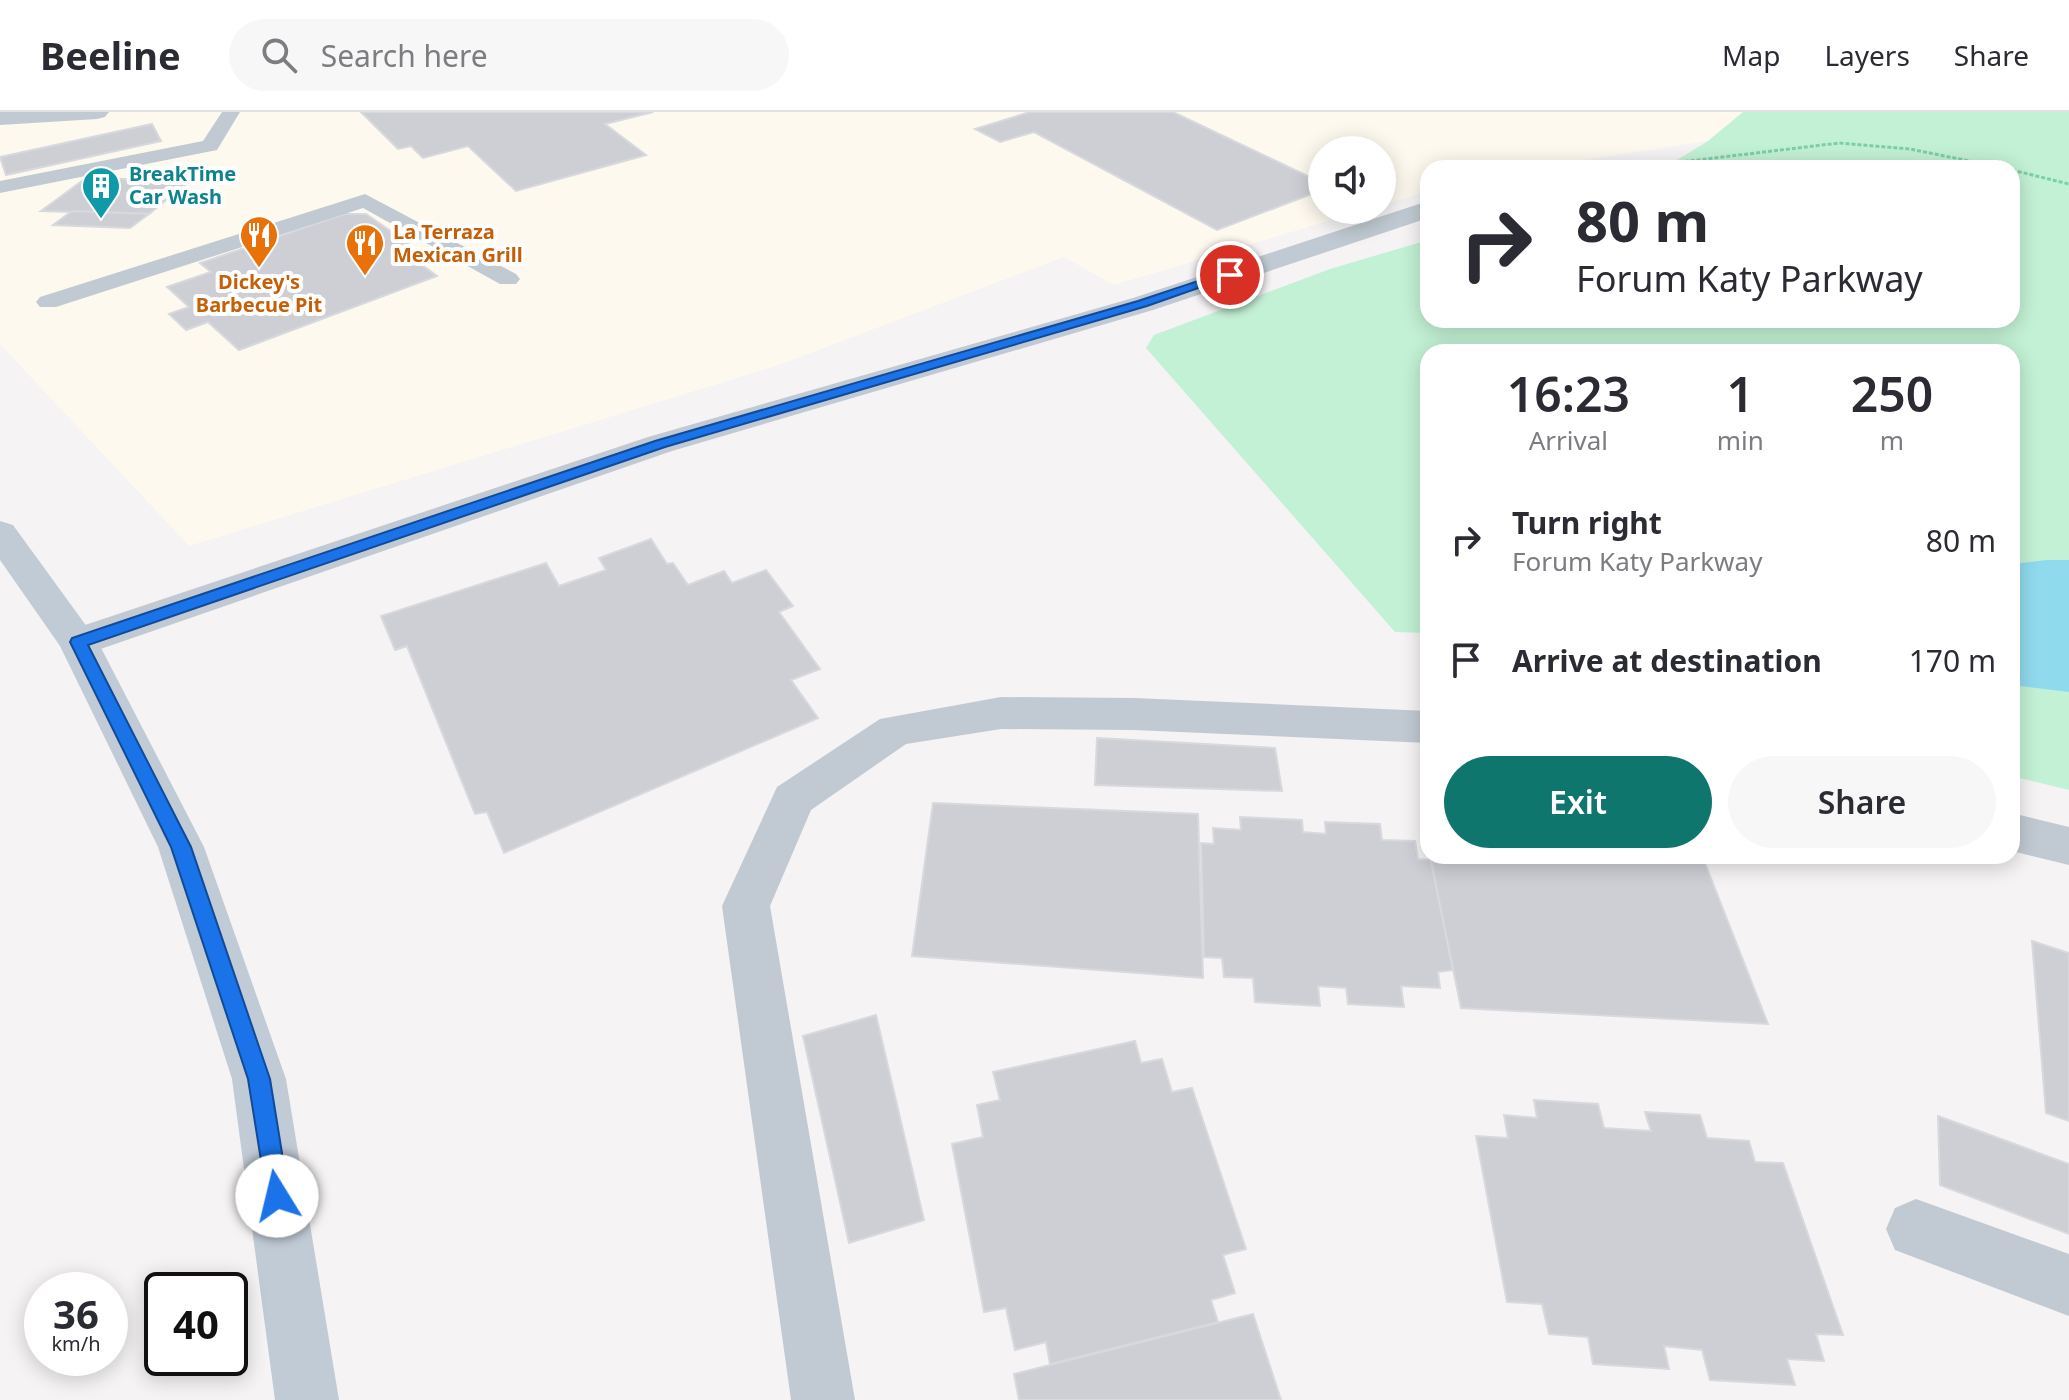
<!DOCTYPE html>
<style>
:root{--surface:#fff;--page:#f7f7f7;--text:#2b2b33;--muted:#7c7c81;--line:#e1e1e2;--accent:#0f766e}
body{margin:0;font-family:"Noto Sans",sans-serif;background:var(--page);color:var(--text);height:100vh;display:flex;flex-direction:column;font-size:30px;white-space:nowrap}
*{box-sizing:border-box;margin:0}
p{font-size:26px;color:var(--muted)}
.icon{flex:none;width:44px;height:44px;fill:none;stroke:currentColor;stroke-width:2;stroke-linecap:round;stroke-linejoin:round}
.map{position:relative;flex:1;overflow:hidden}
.side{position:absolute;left:1420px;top:232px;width:600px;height:520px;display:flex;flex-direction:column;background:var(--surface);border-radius:24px;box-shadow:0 4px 20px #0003}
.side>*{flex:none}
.guide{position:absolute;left:1420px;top:48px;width:600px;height:168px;border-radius:24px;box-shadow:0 4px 20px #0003;background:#fff;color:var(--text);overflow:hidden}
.tools{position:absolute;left:1308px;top:24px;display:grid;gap:16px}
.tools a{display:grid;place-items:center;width:88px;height:88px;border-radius:50%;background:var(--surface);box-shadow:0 4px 20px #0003;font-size:40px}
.speed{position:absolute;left:24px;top:1160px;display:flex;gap:16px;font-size:40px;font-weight:700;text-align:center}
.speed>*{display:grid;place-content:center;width:104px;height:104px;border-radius:50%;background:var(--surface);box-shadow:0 4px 20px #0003;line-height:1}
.speed small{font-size:20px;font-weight:400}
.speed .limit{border:4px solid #111;border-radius:12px;background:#fff;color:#111}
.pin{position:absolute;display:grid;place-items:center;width:68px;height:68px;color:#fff;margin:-34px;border:4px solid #fff;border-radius:50%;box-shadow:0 2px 8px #0007}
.me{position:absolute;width:88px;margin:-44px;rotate:351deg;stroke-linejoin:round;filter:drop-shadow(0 0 6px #0008)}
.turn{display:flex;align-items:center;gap:28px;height:168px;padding:0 24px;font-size:36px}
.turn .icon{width:104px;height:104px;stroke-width:2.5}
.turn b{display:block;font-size:56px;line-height:68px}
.eta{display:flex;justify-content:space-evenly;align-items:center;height:136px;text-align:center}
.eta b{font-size:48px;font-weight:600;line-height:56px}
.primary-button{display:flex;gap:16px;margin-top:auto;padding:16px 24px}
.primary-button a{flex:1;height:92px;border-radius:48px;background:var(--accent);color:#fff;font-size:32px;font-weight:600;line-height:92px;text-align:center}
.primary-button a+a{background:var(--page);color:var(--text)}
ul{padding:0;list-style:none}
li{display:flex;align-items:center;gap:24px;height:120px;padding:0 24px}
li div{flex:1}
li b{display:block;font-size:30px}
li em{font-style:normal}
header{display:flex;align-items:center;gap:48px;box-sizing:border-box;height:112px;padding:0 40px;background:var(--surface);border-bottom:2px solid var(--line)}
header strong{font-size:38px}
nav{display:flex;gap:44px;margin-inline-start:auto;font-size:28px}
.search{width:560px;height:72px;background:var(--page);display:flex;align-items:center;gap:20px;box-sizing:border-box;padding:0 28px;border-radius:44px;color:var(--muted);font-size:30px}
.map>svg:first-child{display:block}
.commercial{fill:#fdf9ef}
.green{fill:#c3f1d5}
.water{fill:#90daee}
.building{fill:#cdcfd5;stroke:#d7d9de;stroke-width:2}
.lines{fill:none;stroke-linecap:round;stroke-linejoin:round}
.path{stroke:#7ad0a6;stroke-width:3;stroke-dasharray:4 2;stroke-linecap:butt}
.lane{fill:#c1cad2;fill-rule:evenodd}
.street{fill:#c1cad2;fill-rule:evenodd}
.secondary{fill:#c1cbd6;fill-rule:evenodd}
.route{fill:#1a73e8;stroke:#114b97;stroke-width:2}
.labels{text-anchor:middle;stroke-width:8;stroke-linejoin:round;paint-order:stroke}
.far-culture-label{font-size:20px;font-weight:bold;fill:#0d838f;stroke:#fff;text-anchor:start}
.far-food-label{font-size:20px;font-weight:bold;fill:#c56008;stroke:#fff;text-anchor:start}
</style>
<header>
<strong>Beeline</strong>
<div class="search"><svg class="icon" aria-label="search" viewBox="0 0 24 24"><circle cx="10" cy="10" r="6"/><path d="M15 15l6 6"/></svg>Search here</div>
<nav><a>Map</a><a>Layers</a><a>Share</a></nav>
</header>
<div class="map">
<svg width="2069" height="1288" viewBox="0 0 2069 1288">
<rect width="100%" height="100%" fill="#f5f3f3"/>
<!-- commercial -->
<path class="commercial" d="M0,0h1743l-35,29 -178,27h-102v23l-46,14v-55h-60v60h43l-251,75 -50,-28 -288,109 -587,180 -189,-202z"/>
<!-- green -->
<path class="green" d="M1743,0h326v678l-57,-14v-424h-584v281l-33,-1 -249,-284 8,-13 176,-66 98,-29v80h584v-152h-348l44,-27z"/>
<!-- water -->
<path class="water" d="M2046,448h23v132l-57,-7v-121z"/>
<!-- building -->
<g class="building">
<path d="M361,0h292l-48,12 41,31 -130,36 -48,-45 -45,12 -12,-12 -13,3z"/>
<path d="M1030,0h143l149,71v7l-105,40 -183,-98 -34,10 -25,-13z"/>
<path d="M152,12l9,17 -155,34 -6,-18z"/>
<path d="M86,66l104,3 -41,33 -108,-3z"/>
<path d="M72,99l77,3 -19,14 -77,-3z"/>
<path d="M345,102h21l42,29 -11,4 40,29 -198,74 -31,-28 -22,8 -17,-16 20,-7 -22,-20 44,-15 -11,-9z"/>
<path d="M651,427l16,25 6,-1 15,22 36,-14 8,12 34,-13 27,36 -14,6 41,57 -29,11 27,38 -314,135 -17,-41 -12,2 -68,-168 -12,4 -14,-34 165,-53 13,23 47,-16 -7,-12z"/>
<path d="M1097,626l178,10 7,43 -187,-6z"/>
<path d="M933,691l265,11 5,164 -291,-22z"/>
<path d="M1240,705l62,3 1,12 23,2 -1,-12 55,2 2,16 33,1 3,18 13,1 22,110 -15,2 2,16 -39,-2 3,21 -56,-3 -2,-16 -28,-2 2,20 -65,-4 -2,-24 -29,-1 -2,-19 -18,-1 -3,-114 13,1 -1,-16 28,2z"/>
<path d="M1430,744l273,2 65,166 -307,-16z"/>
<path d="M2032,829l37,12v168l-23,-8z"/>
<path d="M876,903l48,205 -75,23 -46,-207z"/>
<path d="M1135,929l6,22 21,-4 10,33 20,-4 54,161 -23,6 12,38 -24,7 7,22 -168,42 -4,-22 -31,8 -9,-42 -22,4 -32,-168 31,-7 -6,-32 23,-5 -7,-28z"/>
<path d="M1534,988l64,4 6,24 47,3 -6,-19 55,3 7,23 42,3 6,21 28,1 60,172 -27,-1 8,27 -37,-2 8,26 -85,-5 -8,-30 -38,-4 5,23 -76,-5 -5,-27 -39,-3 -7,-30 -35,-2 -31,-166 32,2 -4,-23 33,3z"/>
<path d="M1938,1004l131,48v70l-129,-49z"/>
<path d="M1253,1202l28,86h-262l-5,-26z"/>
</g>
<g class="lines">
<!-- path -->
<g class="path">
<path d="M1631,56l208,-25 71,6 94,19"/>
<path d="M2012,58l57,14"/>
</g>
<!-- lane -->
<g class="lane">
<path d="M222,0h18l-23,38 -217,43v-12l203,-40z"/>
<path d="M365,82l151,80 4,5 -4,5h-16l-137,-76 -307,99h-16l-4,-5 4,-5z"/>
</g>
<!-- street -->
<g class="street">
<path d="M0,0h109l-4,5 -8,2 -97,6z"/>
<path d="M1428,89v17l-275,92 -481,141 -580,201 -14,4 -14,-4 -6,-10 6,-10 584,-195 485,-139z"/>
<path d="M1001,585l133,1 294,13v32l-294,-13 -133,-1 -95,15 -95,66 -41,96 85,494h-64l-69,-494 55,-119 103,-68z"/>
<path d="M2012,701l57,14v38l-57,-14z"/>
<path d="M1916,1087l153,55v62l-174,-66 -9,-21 9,-21z"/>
</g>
<!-- secondary -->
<path class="secondary" d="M0,409l13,4 85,117 106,205 82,232 53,321h-64l-43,-321 -74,-232 -98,-201 -60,-86z"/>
</g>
<!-- route -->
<path class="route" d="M1225,160l10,3 -88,31 -482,141 -577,198 103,202 79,232 19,117 -4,8 -8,4 -9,-4 -20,-125 -77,-232 -101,-205 2,-4 583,-197 483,-140z"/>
<!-- icons -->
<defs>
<g id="building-pin" transform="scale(2)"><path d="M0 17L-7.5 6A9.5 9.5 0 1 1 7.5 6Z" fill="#0f9aa8" stroke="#fff"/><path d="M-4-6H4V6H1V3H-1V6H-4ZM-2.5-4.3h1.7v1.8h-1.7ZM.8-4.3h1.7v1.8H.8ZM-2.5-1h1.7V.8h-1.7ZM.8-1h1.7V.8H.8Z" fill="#fff"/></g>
<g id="restaurant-pin" transform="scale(2)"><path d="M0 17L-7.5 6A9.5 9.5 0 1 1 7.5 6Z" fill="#e8710a" stroke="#fff"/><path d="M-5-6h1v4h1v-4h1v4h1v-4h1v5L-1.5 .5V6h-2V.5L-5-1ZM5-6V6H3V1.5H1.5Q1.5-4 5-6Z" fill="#fff"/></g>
</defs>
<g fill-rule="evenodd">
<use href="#building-pin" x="101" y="74"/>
<use href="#restaurant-pin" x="259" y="123"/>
<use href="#restaurant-pin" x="365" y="131"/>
</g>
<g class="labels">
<!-- far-culture labels -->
<g class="far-culture-label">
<text x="129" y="69">BreakTime<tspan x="129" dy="23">Car Wash</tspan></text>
</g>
<!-- far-food labels -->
<g class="far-food-label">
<text x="393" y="127">La Terraza<tspan x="393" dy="23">Mexican Grill</tspan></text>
<text x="259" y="177" text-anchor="middle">Dickey's<tspan x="259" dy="23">Barbecue Pit</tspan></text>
</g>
</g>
</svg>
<div class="tools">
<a><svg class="icon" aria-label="sound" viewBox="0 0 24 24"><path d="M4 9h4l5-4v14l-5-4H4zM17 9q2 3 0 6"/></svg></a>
</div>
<div class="speed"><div>36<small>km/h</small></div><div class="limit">40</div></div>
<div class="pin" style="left:1230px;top:163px;background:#d93025"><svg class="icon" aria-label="arrive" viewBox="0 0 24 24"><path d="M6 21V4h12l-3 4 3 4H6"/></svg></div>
<svg class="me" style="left:277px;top:1084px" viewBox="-20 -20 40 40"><circle r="19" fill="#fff"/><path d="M0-13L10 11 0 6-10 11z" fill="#1a73e8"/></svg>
<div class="guide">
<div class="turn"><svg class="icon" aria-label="right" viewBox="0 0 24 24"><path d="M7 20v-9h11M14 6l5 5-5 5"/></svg><div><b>80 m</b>Forum Katy Parkway</div></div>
</div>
<section class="side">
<div class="eta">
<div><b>16:23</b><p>Arrival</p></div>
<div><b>1</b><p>min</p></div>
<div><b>250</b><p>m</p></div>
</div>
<ul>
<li><svg class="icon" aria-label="right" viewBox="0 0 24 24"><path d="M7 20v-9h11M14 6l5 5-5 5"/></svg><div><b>Turn right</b><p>Forum Katy Parkway</p></div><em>80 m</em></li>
<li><svg class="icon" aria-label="arrive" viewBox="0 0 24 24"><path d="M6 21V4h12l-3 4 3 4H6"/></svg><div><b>Arrive at destination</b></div><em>170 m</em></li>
</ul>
<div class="primary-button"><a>Exit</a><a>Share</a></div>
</section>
</div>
